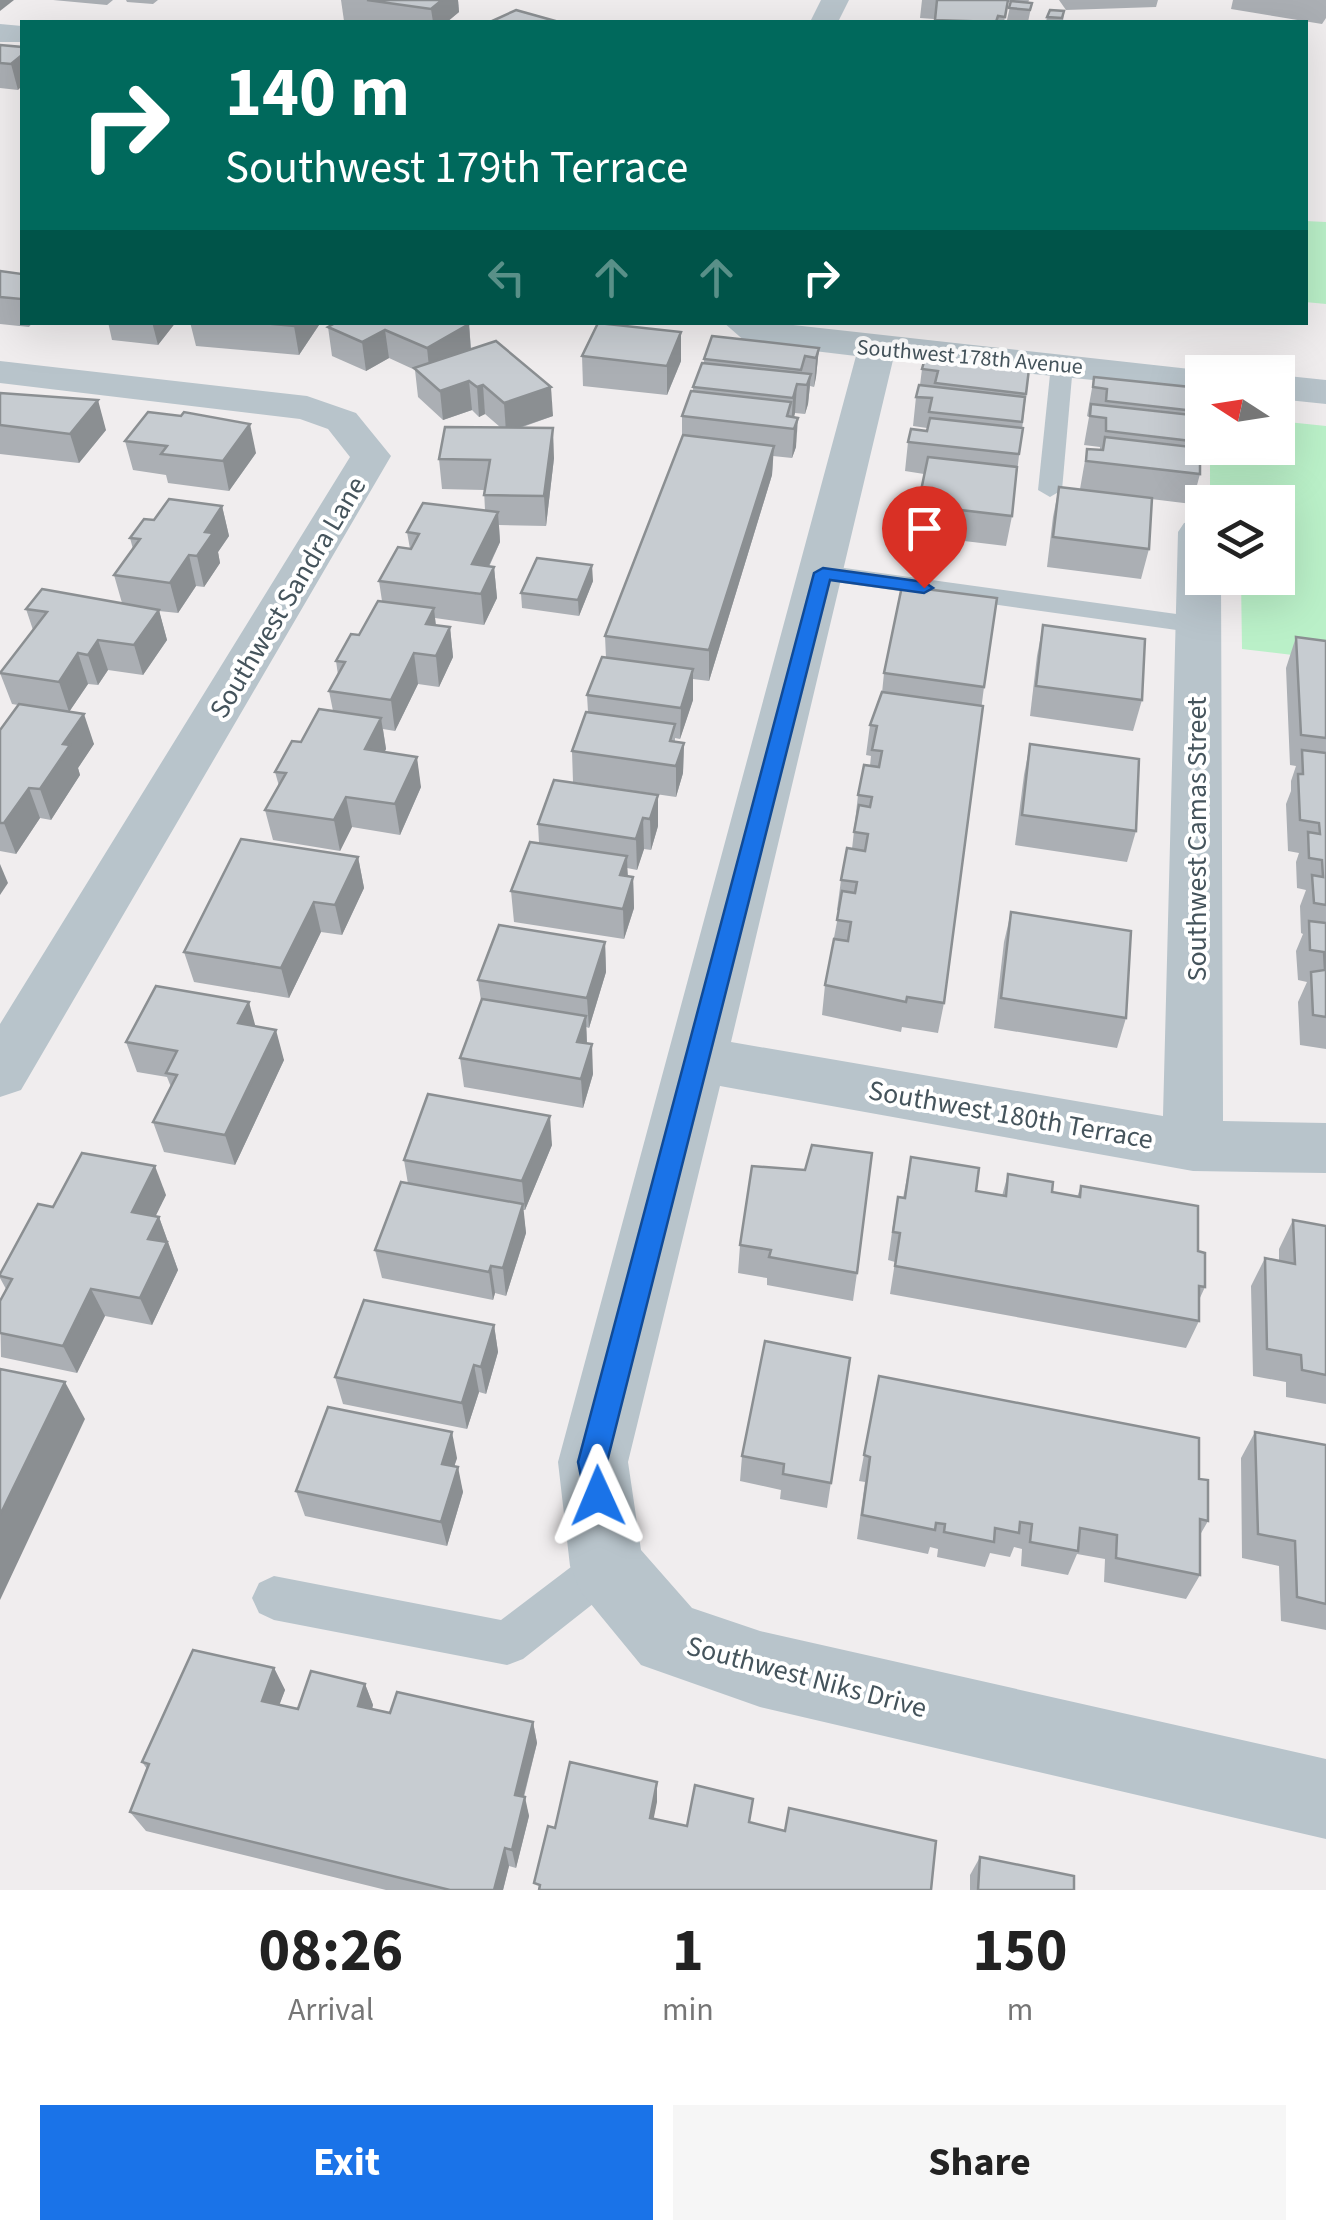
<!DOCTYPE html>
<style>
:root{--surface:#fff;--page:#f6f6f6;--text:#222;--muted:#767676;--accent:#1a73e8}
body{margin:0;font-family:"Source Sans 3",sans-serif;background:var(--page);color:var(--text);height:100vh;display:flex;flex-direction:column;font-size:38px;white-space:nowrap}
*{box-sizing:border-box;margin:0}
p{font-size:32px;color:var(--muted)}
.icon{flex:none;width:55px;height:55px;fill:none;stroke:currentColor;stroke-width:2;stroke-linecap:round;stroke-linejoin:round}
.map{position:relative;height:1890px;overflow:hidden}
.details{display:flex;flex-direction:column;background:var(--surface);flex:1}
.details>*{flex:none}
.guide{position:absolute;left:20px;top:20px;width:1288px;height:305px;border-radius:0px;box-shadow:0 10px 40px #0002;background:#00695c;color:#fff;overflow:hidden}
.needle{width:65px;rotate:282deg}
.controls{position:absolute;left:1185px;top:355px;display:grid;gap:20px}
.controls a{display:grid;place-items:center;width:110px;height:110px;border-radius:0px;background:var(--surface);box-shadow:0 10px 40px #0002;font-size:50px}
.pin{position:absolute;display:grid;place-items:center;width:85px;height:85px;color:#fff;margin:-102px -42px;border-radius:50% 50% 50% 0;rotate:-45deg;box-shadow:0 0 10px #0007}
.pin .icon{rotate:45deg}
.me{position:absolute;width:110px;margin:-55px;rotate:359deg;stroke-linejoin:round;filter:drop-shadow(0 0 8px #0008)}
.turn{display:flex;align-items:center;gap:35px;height:210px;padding:0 40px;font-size:45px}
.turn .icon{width:130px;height:130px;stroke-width:2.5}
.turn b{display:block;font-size:70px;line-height:85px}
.lanes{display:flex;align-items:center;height:95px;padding:0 40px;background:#0003;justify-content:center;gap:50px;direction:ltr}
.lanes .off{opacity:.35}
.eta{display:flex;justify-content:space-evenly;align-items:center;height:170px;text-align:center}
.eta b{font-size:60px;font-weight:700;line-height:70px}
.cta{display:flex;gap:20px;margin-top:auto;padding:20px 40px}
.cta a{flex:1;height:115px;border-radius:0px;background:var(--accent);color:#fff;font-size:40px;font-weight:700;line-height:115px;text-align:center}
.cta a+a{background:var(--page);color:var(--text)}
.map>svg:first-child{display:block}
.green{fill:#baf0c8}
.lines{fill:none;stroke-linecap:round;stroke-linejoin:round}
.lane{fill:#b8c4cb;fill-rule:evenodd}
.street{fill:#b8c4cb;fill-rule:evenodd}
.wall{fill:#abafb4}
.shaded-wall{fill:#8b8f92}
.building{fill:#c7ccd1;stroke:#8b8f92;stroke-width:2.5}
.route{fill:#1a73e8;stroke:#114b97;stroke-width:2.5}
.labels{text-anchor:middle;stroke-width:8;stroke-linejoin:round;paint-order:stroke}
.far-street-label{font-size:22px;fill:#45545c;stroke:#fff}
.street-label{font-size:28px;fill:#45545c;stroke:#fff}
</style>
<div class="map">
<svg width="1326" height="1890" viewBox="0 0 1326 1890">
<rect width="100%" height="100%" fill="#f0edee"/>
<!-- green -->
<g class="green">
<path d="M1305,221l21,1v82l-21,-2z"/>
<path d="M1278,421l48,5v233l-84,-10 -1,-71h37v-76h-68v-54h68z"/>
</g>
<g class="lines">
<!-- lane -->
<g class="lane">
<path d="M1062,358l11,7 -11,125 -12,7 -12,-7 13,-125z"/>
<path d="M823,565l375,52 13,8 -13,8 -384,-54 -4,-6 4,-6z"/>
<path d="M607,1545l15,6 7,15 -7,15 -99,78 -16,6 -233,-45 -15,-7 -7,-15 7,-15 15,-7 227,44 91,-69z"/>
</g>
<!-- street -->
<g class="street">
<path d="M821,0h28l-11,22h-28z"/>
<path d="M0,24l22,2v16h-22z"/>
<path d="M723,322h43l451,50h-15v19l-309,-31 -162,682 432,74 15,-584 6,-9 15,-4 3,59h19l2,543 103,2v50l-133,-2 -473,-85 -92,376 13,88 51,58 68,23 566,128v80l-566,-132 -119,-42 -60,-73 -11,-26 -12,-104 298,-1106 -109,-13z"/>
<path d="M0,361l307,35 49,17 35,43 -370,634 -21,7v-73l350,-567 -22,-28 -28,-10 -300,-36z"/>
<path d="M1278,375l48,5v24l-48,-5z"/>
</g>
</g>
<!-- wall -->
<g class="wall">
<path d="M53,0h60l-6,5z"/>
<path d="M126,0h32l-5,4 -26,-2z"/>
<path d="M341,0h117l1,12 -12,10h-93l-10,-1z"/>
<path d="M922,0h107l-1,3h4l-4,19 -21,-2 4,-18h-3l-4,20h-70v-3l-14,-1z"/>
<path d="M1059,0h99l-2,7 -90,3z"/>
<path d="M1233,0h93v18l-4,6 -91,-15z"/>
<path d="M1064,11l-1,11h-17l1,-5z"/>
<path d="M0,45l22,2 -4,43 -18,-2z"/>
<path d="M0,271l22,3v48h11l-4,5 -29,-3z"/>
<path d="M108,322h68l-18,23 -46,-5z"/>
<path d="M190,322h131l-22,33 -103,-9z"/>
<path d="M469,324l2,25 82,67 -33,12 34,30 -8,68 -47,-1 1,17 -11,25h5l3,31 -13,27 -49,-7 1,7 14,2 3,30 -14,30 -21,-3 -23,47 -12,-2 3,20 -2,3 37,35 -21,48 -48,-8 -12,24 -67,-11 -8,-30 14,-24 -4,-14 26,-30 32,-31 -4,-20 9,-16 -2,-14 23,-26 23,-34 -3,-20 31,-32 -3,-17 78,-22 -1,-20 -42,-1 -3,-30 61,-32 -15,-13 -6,3 -7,-7 -29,10 -25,-23 -3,-27 -26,-12 -23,13 -34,-15 -4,-29z"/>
<path d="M819,348l-3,29 -2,10 -4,-1 -2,18 -3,10 -10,-1 -1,4 2,30 -4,11 -19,-2 -1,19 -63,206 -16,-2v21l-13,39 -5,-1v3l9,2 -1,30 -7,24 -103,-15 -1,-31 16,-39 -1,-17 19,-37 -1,-22 77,-198v-22l11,-25v-4l11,-24v-4z"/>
<path d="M582,356l99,5 -14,34 -84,-9z"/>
<path d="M922,369h107l-17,147 -6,30 -92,-11 10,-61 -19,-3 3,-29 19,-11v-3l-14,-2 3,-29 4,-12z"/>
<path d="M1094,377l101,34 -1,5 6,26 -1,5 1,27 -8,30 -41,-5 -2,50 -8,30 -94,-12 6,-50 6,-30 21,2 7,-40 13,1v-3l-16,-2 5,-28 -2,-1z"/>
<path d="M0,393l106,37 -27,33 -79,-9z"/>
<path d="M125,441l131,12 -27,38 -61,-8 -2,-8 -33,-5z"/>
<path d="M222,506l7,30 -11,16 2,11 -16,24 -8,-1 -18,27 -19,-2 8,29 -24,35 -35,-5 -10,15 -10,-1 -19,28 25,32 -16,24 2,7 -29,45 -11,-2 -24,36 -16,-3v-121l18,-25 -6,-1 -12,-31 33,-43 -7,-21 96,-6 -8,-28 19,-26 -3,-11 24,-18z"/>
<path d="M593,581l-14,35 -57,-8 -1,-15z"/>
<path d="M1043,625l99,75 -9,31 -103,-15 7,-60z"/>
<path d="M1296,637l30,4v408l-26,-4 -2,-43 9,-20 -9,-2 -2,-29 7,-17 -2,-1 -1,-27 6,-16 -9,-2 -1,-26 3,-9 -11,-2 -2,-47 5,-13v-10l5,-15 -6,-1 -4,-97z"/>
<path d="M884,673l100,14 -40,316 -6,30 -36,-6 -1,5 -79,-17 3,-30 14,-74 -2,-1 4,-30 11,-31 6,-54 12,-29 1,-10 -5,-1 4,-30 12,-32z"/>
<path d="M1030,744l106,87 -9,31 -112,-17 9,-70z"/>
<path d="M658,795v31l-7,24 -7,-1 -7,21 -10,-2 1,8 5,1 1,31 -10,31 -110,-17 -3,-31 28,-48 -1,-19z"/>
<path d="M358,857l6,31 -22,47 -21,-3 -32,66 -95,-16 -10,-30z"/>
<path d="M1011,912l115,106 -9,30 -123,-20 10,-86z"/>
<path d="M605,942l1,30 -17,56 -3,-1 1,16 6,31 -10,34 -119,-21 -4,-29 21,-57 -3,-21z"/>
<path d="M256,1026l28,34 -49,105 -71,-13 -11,-30 18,-35 -4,-10 -30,-5 -11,-30z"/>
<path d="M552,1145l-27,65h-2l3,23 -20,63 -11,-3 -2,7 -111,-22 -7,-28 33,-66 -4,-24z"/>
<path d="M911,1157l65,34 26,5 6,-22 44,18 25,5 4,-11 117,65 7,36 -6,13v21l-13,27 -296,-54 5,-32 -7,-2 5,-35 5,-28 5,1z"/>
<path d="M752,1166l105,107 -4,28 -86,-16v-7l-29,-5 2,-28z"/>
<path d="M166,1195l-11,21 4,1 19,53 -26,55 -47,-9 -28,57 -76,-16 -1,-56 6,-12 -6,-11v-4l53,-67z"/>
<path d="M1293,1220l33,6v178l-40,-7v-15l-33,-6 -2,-90 14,-28 14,3v-12z"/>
<path d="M494,1325l4,27 -12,42 -7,-2 -12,37 -124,-25 -8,-27z"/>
<path d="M850,1358l-23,150 -47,-9 1,-9 -41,-9 2,-25z"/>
<path d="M879,1376l320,103 9,42 -8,14v40l-14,24 -82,-17 1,-23 -28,-5 -9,21 -47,-9 1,-17 -8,-2 -4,10 -20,-4 -5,14 -48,-10 1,-8 -8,-2 -2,7 -71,-15 8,-57 -6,-1z"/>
<path d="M1255,1432l71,13v185l-45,-9 -2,-55 -37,-8 -1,-100z"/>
<path d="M457,1458l-3,8 9,26 -16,54 -142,-30 -9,-25z"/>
<path d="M274,1668l11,22 -6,15 19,4 67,-25 8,21 -1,4 18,4 143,9 4,21 -13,54 5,19 -13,52 -7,-2 -6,24h-117l-240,-59 -16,-19 17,-43 -5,-7z"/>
<path d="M980,1857l94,33h-104v-15z"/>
</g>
<!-- shaded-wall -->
<g class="shaded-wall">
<path d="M0,0h14l-14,11z"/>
<path d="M442,0h16l1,12 -12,10h-14l-2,-13z"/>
<path d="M22,55v31l-4,4 -7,-26z"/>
<path d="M152,322h24l-18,23z"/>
<path d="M297,322h24l-22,33 -5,-29z"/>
<path d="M469,324l2,29 -41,24 -3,-29z"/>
<path d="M385,330l4,28 -23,13 -4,-29z"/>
<path d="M681,332v29l-14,34v-29z"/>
<path d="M819,348l-3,29 -2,10 2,-29z"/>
<path d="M811,374l-3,30 -3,10 2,-29z"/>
<path d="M469,381l3,29 -29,10 -3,-29z"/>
<path d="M797,384l-2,29 -4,14 2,-29z"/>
<path d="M483,385l2,29 -6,3 -2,-30z"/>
<path d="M551,387l2,29 -47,16 -2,-29z"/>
<path d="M98,400l8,30 -27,33 -9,-29z"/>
<path d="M798,418l-2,29 -4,11 2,-29z"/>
<path d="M250,424l6,29 -27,38 -6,-30z"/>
<path d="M553,428l1,30 -8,68 -2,-30z"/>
<path d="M774,446l-2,29 -63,206v-31z"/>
<path d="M222,506l7,30 -11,16 2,11 -16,24 -7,-31 8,-24z"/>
<path d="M498,512l2,30 -25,53 -3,-31z"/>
<path d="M189,555l7,31 -18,27 -8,-30z"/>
<path d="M592,565l1,16 -14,35 -1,-16z"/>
<path d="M494,567l3,31 -13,27 -3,-31z"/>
<path d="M434,608l3,30 -11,-14z"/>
<path d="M159,610l8,30 -24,35 -9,-30z"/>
<path d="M450,627l3,30 -14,30 -3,-31z"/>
<path d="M98,640l10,30 -10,15 -10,-30z"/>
<path d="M78,653l10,31 -19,28 -10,-30z"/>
<path d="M414,653l4,31 -23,47 -4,-31z"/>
<path d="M693,669v31l-13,39 1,-31z"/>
<path d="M84,714l10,30 -16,24 2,7 -29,45 -11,-31 23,-45z"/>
<path d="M381,718l5,31 -15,31 -6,-31z"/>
<path d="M684,743l-1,30 -7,24v-31z"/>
<path d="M417,757l4,30 -21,48 -5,-31z"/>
<path d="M29,788l11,30 -24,36 -12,-31z"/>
<path d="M658,795v31l-7,24 -1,-31z"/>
<path d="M346,797l6,30 -12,24 -6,-31z"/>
<path d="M643,818l1,31 -7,21 -1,-31z"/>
<path d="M627,856l1,31 -8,-12z"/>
<path d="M358,857l6,31 -22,47 -7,-30z"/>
<path d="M0,864l8,19 -8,12z"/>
<path d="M633,877l1,31 -10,31 -1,-30z"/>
<path d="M314,902l7,30 -32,66 -8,-30z"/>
<path d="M605,942l1,30 -17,56 -2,-30z"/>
<path d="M249,1002l8,30 -19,-9z"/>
<path d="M586,1016l1,30 -10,-4z"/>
<path d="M276,1030l8,30 -49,105 -10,-30z"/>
<path d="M592,1044l1,30 -10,34 -2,-29z"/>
<path d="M550,1116l2,29 -27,65 -3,-29z"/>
<path d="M155,1166l11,29 -22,45 -12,-28z"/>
<path d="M523,1204l3,29 -20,63 -3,-28z"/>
<path d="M159,1217l19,53 -26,55 -12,-27 8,-59z"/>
<path d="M491,1266l4,27 -2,7 -4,-28z"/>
<path d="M91,1289l14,27 -28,57 -14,-27z"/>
<path d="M494,1325l4,27 -12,42 -5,-27z"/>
<path d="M474,1365l5,27 -12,37 -5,-26z"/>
<path d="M65,1382l20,37 -85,181v-85z"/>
<path d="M452,1432l5,26 -10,31 -5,-25z"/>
<path d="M458,1467l5,25 -16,54 -6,-24z"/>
<path d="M274,1668l11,22 -12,32 -11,-21z"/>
<path d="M365,1684l8,21 -6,22 -9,-21z"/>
<path d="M533,1722l4,21 -18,71 -4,-19z"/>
<path d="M657,1782v20l-7,35v-19z"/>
<path d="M525,1797l4,19 -13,52 -4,-18z"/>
<path d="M505,1848l4,18 -6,24h-9z"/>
</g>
<!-- building -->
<g class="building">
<path d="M367,0h75l-11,9z"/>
<path d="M937,0h71l-3,17 -7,-1 -2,6 -61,-2z"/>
<path d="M1011,1l21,2 -2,7 -21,-2z"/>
<path d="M516,10l43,12h-69z"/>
<path d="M1050,10l14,1 -2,7 -15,-1z"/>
<path d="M0,45l22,2v8l-11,9 -11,-1z"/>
<path d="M0,271l22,3v23l-1,2 -21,-2z"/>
<path d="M252,322h45l-3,4z"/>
<path d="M337,322h127l5,2 -42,24 -42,-18 -23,12 -34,-15z"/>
<path d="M598,323l83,9 -14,34 -85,-10z"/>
<path d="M712,336l107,12 -3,10 -11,-2 -4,14 -97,-11z"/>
<path d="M496,341l55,46 -47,16 -21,-18 -6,2 -8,-6 -29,10 -26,-23z"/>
<path d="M925,358l104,11 -3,25 -91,-11 3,-12 -16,-2z"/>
<path d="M702,363l109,11 -4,11 -10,-1 -4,14 -100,-11z"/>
<path d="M1094,377l96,10 5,24 -89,-10 1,-12 -14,-2z"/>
<path d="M919,385l106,12 -3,25 -93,-10 3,-14 -16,-1z"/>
<path d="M691,391l100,11 -4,14 11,2 -4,11 -112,-13z"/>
<path d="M0,393l98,7 -28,34 -70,-9z"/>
<path d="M1091,404l110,12 -1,26 -94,-11v-13l-16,-2z"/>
<path d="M148,412l33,4 3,-4 66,12 -27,37 -62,-7 6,-8 -42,-5z"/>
<path d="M930,418l93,10 -4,26 -111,-12 3,-13 16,2z"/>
<path d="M445,427l108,1 -9,68 -60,-1 6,-35 -51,-1z"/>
<path d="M683,435l91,11 -65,204 -104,-14z"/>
<path d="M1105,437l95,11v26l-114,-13 1,-12 16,1z"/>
<path d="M928,457l89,10 -5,49 -94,-11z"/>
<path d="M1059,487l93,11 -3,51 -96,-12z"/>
<path d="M169,499l53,7 -17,26 8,1 -16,23 -8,-1 -19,28 -56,-8 26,-36 -10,-1 14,-19 10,1z"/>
<path d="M423,503l75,9 -26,52 22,3 -13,27 -102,-13 19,-34 13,2 8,-15 -12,-2z"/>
<path d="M537,558l55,7 -14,35 -57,-7z"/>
<path d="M902,586l95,12 -13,89 -100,-14z"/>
<path d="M42,589l117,21 -25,35 -36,-5 -10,15 -10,-2 -19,29 -59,-9 47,-61 -21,-3z"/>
<path d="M378,601l56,7 -8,16 24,3 -14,29 -22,-3 -23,47 -62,-9 16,-29 -9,-1 15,-27 8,1z"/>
<path d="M1043,625l102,14 -3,61 -106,-14z"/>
<path d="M1296,637l30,4v97l-25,-3z"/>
<path d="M602,657l91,12 -12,39 -94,-13z"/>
<path d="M882,692l101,14 -39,297 -37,-6 -1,5 -81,-17 9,-46 14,2 3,-19 -14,-2 5,-29 13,2 2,-11 -16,-2 6,-32 18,3 3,-17 -14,-2 5,-27 11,2 2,-10 -14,-2 6,-30 15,2 3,-16 -10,-1 5,-24 -7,-1z"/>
<path d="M19,704l65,10 -21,30 7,1 -30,44 -11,-1 -25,35h-4v-93z"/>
<path d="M319,709l62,9 -16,31 52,8 -22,47 -49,-7 -12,23 -69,-10 21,-37 -11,-1 17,-31 9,1z"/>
<path d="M586,712l89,12 -5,17 14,2 -8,23 -104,-15z"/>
<path d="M1030,744l109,15 -3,72 -114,-16z"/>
<path d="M1302,750l24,3v152l-12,-2 -2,-28 11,2 -1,-17 -13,-2 -1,-26 12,2 -1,-11 -19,-3 -2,-46h5z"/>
<path d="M554,780l104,15 -8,24 -7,-1 -7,21 -98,-15z"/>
<path d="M241,839l117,18 -23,48 -21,-3 -33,66 -97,-16z"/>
<path d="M530,842l97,14 -7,19 13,2 -10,32 -112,-18z"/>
<path d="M1011,912l120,19 -5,87 -125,-20z"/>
<path d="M1309,921l17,2v94l-13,-2 -2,-43 14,-2 -1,-18 -14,-2z"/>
<path d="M499,925l106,17 -18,56 -109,-18z"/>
<path d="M156,986l93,16 -11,21 38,7 -51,105 -72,-13 24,-47 -11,-2 11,-22 -51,-9z"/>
<path d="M482,999l104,17 -9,26 15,2 -11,35 -121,-21z"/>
<path d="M428,1094l122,22 -28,65 -118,-21z"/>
<path d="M812,1145l60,8 -15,120 -88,-16 2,-7 -31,-5 12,-79 53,4z"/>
<path d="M82,1153l73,13 -23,46 27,5 -11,22 19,3 -27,56 -49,-9 -28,57 -63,-13v-32l12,-22 -12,-3v-2l38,-70 15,3z"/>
<path d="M911,1157l68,11 -3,23 30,5 2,-22 45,8 -1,10 28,5 1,-11 117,20v45l7,2v34l-6,-1v35l-304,-55 5,-33 -7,-1 5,-35 7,1z"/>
<path d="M401,1182l122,22 -20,64 -12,-2 -2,6 -114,-22z"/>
<path d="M1293,1220l33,6v149l-24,-5 -1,-15 -34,-6 -2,-91 30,6z"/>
<path d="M364,1300l130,25 -13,42 -7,-2 -12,38 -127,-26z"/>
<path d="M765,1341l85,17 -19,125 -48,-9 1,-10 -42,-8z"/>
<path d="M0,1369l65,13 -65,133z"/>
<path d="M879,1376l320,62v41l9,1v41l-8,-2v56l-84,-17 1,-23 -37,-7 -2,23 -48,-9 2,-18 -12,-2 -1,11 -24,-5 -1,14 -50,-10 1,-8 -9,-1 -1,7 -73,-15 8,-58 -6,-2z"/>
<path d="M328,1407l124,25 -10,32 16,3 -17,55 -145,-31z"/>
<path d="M1255,1432l71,13v159l-29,-7 -2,-56 -37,-7z"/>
<path d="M193,1650l81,18 -12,33 36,8 13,-38 54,13 -7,22 32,7 7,-21 136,30 -18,73 10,2 -13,53 -7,-2 -11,42h-44l-320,-78 19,-48 -7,-2z"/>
<path d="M570,1762l87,20 -7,36 37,8 8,-41 58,14 -4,23 36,9 4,-23 147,33 -5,49h-392l1,-5 -6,-2 14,-57 7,2z"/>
<path d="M980,1857l94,19v14h-96z"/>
</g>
<!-- route -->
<path class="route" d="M823,568l101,14 9,6 -9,5 -94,-13 -223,882 5,34 -4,10 -10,5 -11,-5 -9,-44 236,-889z"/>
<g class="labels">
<!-- far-street labels -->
<g class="far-street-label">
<text transform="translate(970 356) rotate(5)" y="8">Southwest 178th Avenue</text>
</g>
<!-- street labels -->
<g class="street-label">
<text transform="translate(287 597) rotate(-59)" y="10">Southwest Sandra Lane</text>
<text transform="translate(1196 839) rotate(-90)" y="10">Southwest Camas Street</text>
<text transform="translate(1011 1114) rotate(10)" y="10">Southwest 180th Terrace</text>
<text transform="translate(807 1676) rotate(15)" y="10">Southwest Niks Drive</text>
</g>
</g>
</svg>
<div class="controls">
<a><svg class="needle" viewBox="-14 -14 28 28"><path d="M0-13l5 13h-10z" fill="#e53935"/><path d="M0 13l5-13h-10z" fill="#767676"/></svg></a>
<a><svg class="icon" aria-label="layers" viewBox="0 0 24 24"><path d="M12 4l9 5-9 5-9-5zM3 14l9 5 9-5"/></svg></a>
</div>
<div class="pin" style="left:924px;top:588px;background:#d93025"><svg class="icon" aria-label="arrive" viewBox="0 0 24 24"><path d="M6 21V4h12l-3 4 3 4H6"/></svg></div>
<svg class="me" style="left:598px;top:1496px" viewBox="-20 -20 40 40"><path d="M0-17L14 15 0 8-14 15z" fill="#1a73e8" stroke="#fff" stroke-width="4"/></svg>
<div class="guide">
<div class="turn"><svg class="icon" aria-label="right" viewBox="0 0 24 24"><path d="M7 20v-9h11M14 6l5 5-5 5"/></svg><div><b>140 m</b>Southwest 179th Terrace</div></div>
<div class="lanes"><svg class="icon off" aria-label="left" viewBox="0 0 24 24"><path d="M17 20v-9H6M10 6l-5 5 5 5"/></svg><svg class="icon off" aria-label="ahead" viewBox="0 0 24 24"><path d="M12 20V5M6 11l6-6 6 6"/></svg><svg class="icon off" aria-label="ahead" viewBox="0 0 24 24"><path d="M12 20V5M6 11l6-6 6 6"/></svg><svg class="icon" aria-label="right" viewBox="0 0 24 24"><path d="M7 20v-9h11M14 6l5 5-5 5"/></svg></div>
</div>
</div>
<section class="details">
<div class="eta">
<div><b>08:26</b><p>Arrival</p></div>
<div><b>1</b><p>min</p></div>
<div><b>150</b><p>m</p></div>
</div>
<div class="cta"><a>Exit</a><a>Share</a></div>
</section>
